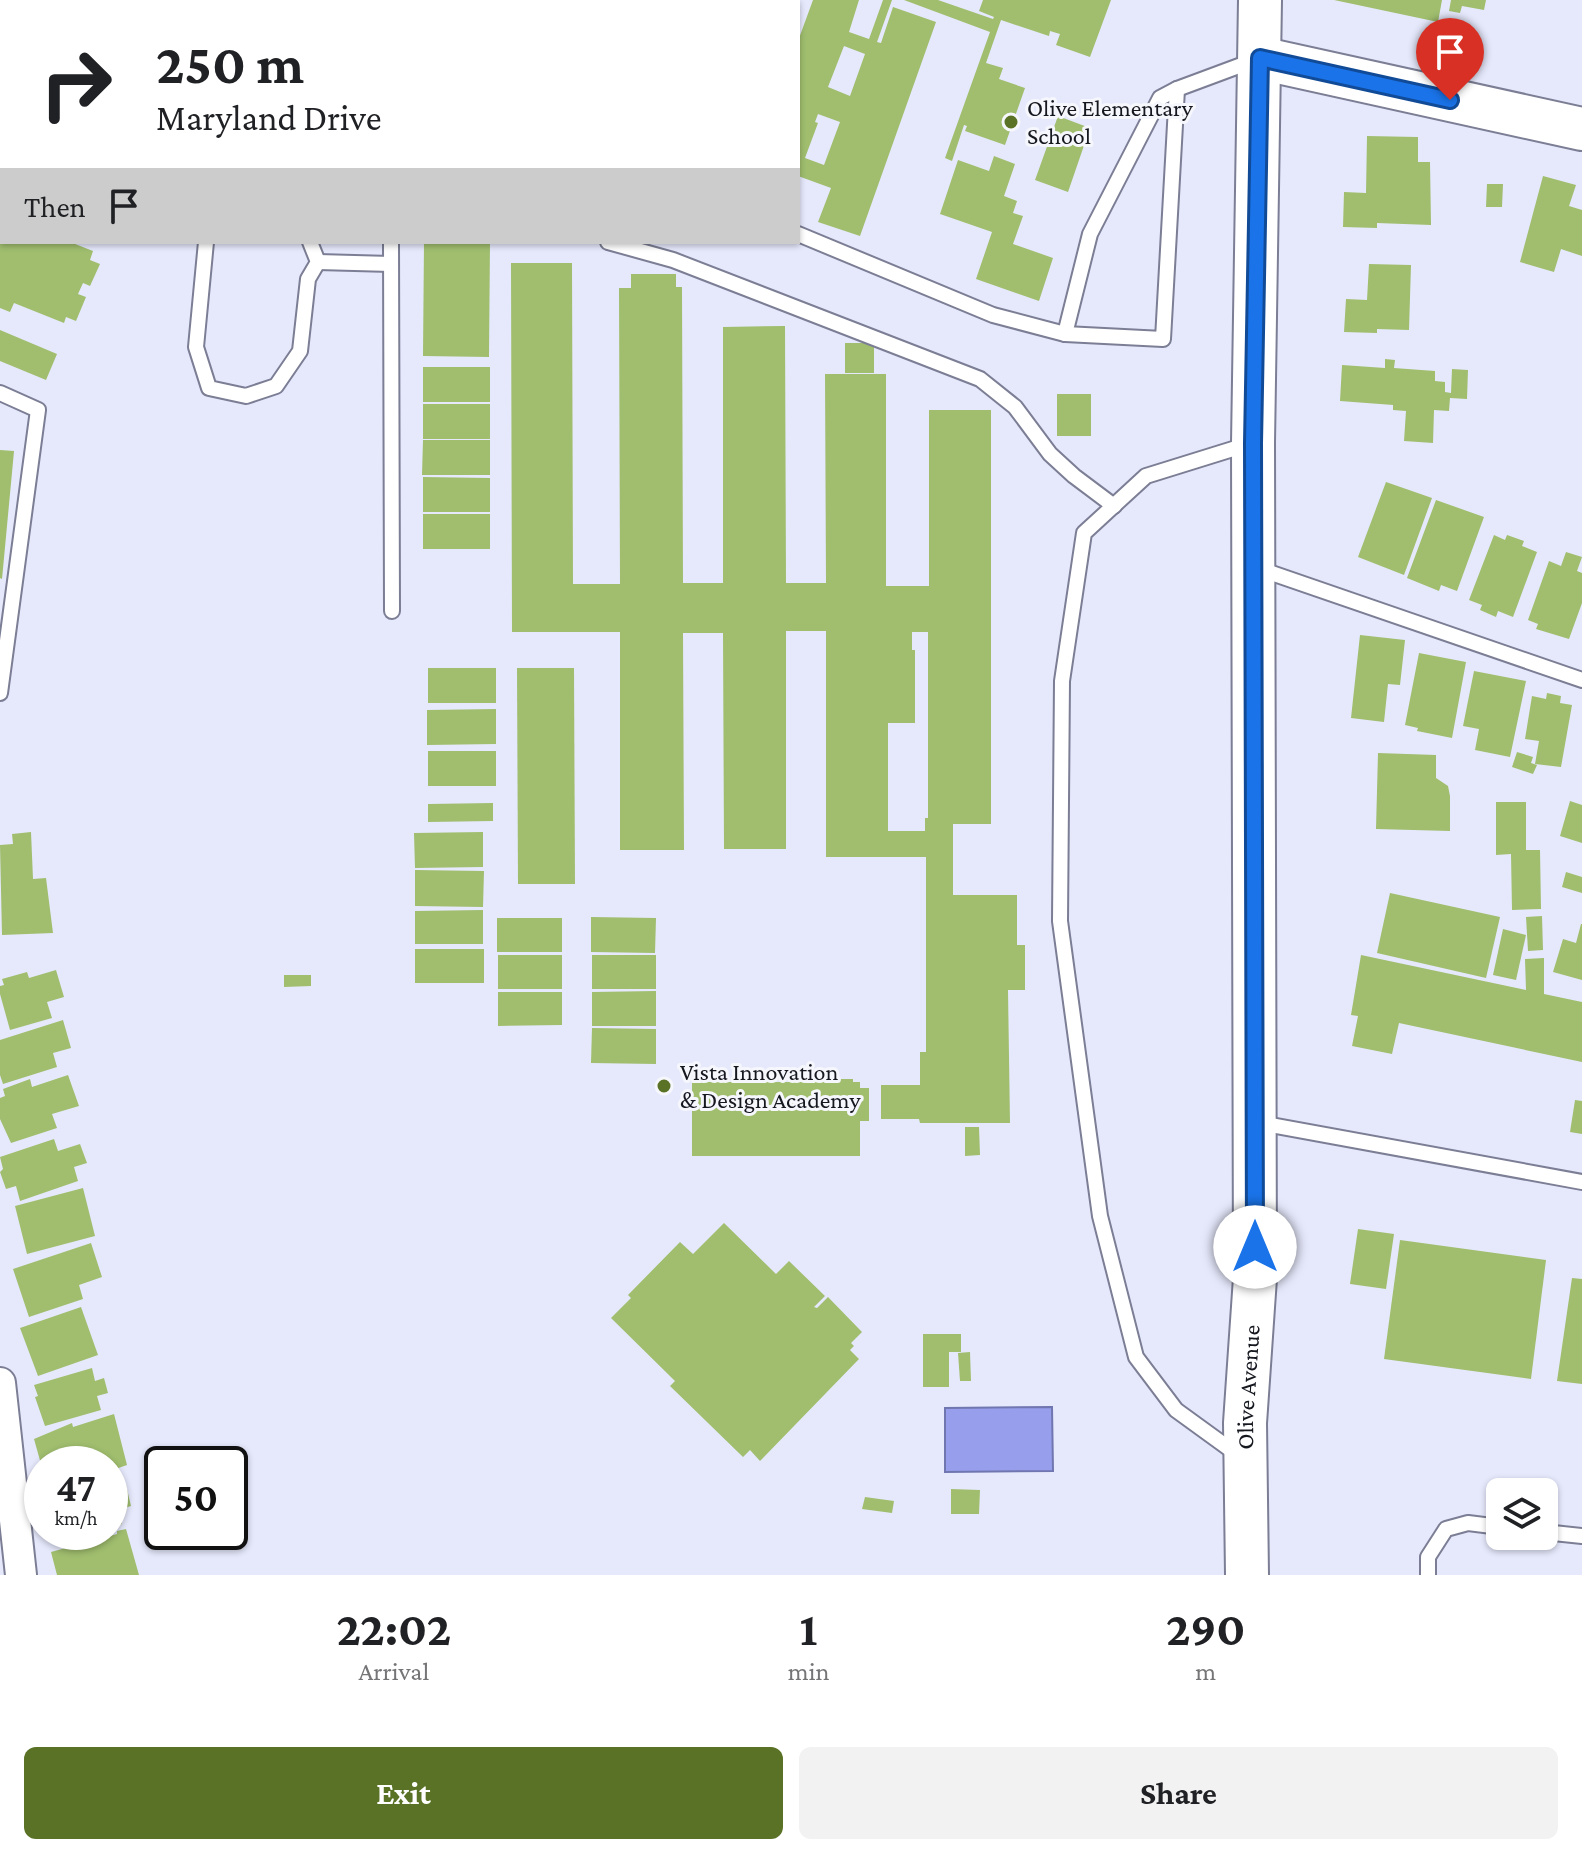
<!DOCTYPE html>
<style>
:root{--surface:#fff;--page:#f2f2f2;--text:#202124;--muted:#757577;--accent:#597225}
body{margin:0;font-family:"Crimson Pro",serif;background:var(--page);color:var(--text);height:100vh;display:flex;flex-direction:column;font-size:30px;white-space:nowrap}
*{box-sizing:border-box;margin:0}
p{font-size:26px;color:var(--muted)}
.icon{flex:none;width:44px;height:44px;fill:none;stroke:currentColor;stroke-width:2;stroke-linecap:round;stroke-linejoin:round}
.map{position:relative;height:1575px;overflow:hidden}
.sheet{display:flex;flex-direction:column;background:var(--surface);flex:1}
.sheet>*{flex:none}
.banner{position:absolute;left:0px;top:0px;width:800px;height:244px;box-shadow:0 2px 6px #0004;background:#fff;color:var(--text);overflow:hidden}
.controls{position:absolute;left:1486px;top:1478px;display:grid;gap:16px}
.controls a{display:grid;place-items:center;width:72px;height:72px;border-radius:12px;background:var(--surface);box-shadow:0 2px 6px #0004;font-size:40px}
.speed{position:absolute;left:24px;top:1446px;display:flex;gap:16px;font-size:40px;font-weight:700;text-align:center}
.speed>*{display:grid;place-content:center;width:104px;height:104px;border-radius:50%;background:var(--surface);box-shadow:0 2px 6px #0004;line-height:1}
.speed small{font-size:20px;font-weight:400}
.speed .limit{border:4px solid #111;border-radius:12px;background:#fff;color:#111}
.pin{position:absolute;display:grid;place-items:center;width:68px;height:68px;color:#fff;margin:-82px -34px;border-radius:50% 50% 50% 0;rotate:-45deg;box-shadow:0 0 8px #0007}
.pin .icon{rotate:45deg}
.me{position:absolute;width:88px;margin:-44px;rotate:0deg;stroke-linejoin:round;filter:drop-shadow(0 0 6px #0008)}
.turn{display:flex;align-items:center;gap:28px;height:168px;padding:0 24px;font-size:36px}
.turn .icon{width:104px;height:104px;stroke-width:2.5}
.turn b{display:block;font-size:56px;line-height:68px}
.then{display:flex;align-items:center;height:76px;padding:0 24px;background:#0003;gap:16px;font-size:30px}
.eta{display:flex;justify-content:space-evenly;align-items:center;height:136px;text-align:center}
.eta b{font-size:48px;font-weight:700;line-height:56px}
.primary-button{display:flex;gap:16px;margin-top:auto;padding:16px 24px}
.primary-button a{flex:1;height:92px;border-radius:12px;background:var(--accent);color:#fff;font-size:32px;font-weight:700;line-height:92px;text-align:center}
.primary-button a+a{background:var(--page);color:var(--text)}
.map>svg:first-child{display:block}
.water{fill:#979fec;stroke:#7076af;stroke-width:2}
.building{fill:#a0be6e;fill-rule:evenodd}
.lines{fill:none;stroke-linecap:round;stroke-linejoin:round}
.lane-casing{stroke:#7b7e94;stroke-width:18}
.street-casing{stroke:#7b7e94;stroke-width:34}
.secondary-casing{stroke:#7b7e94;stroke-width:46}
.lane{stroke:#fff;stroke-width:14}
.street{stroke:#fff;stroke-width:30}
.secondary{stroke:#fff;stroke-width:42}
.route-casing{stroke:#114b97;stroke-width:20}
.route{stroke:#1a73e8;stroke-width:14}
.poi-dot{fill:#597225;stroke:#f6f7fc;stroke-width:3}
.labels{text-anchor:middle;stroke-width:6;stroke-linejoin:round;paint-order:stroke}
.poi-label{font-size:24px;fill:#161820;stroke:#f6f7fc;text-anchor:start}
.street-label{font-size:24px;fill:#161820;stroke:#f6f7fc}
</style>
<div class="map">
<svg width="1582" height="1575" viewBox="0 0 1582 1575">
<rect width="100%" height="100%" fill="#e6e9fc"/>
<!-- water -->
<path class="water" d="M1052,1407l1,64 -108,1v-64z"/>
<!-- building -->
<g class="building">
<path d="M813,0h46l-10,32 20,7 14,-39h9l-15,42 4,1 12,-36 43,15 -76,214 -42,-14 13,-34 -33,-12v-135zM844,46l21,8 -15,42 -22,-9zM818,114l22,8 -16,43 -19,-7 13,-35 -3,-1z"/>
<path d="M904,0h34l55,19 1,-2 -15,-6 4,-11h128l-21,57 -34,-12 4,-11 -10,-3 -1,5 -48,-16 -15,43 17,5 -4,11 26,9 -20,57 -40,-14 2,-5 -3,-1 -12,36 -7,-3 45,-126z"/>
<path d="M1334,0h108l-4,22z"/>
<path d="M1451,0h35l-2,10 -22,-4 -2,7 -11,-2z"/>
<path d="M1058,116l32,12 -22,64 -33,-12z"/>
<path d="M1367,136l51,1v25h12l1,63 -54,-2v5l-34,-1 1,-35 22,1z"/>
<path d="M994,156l21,8 -11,32 13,5 -4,12 10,3 -10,28 40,14 -14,43 -63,-22 16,-47 -52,-18 18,-54 31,11z"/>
<path d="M1543,176l33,9 -7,21 13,4v46l-21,-7 -7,23 -34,-10z"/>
<path d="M1487,184h16l-1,23h-16z"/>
<path d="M0,242h70l23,9 -3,9 10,4 -10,22 -7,-3 -5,11 8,3 -10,24 -10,-4 -2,6 -50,-20 -4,9 -10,-4z"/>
<path d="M424,242h66l-1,115 -66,-1z"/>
<path d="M511,263h61l1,321h47l-1,-296h12v-14h45v13h6l1,296h40v-256l62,-1 1,257h40l-1,-209h61v212h43v-176h62v414h-38v71h64v50h8v45h-17l2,133h-90l-1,-4h-38v-34h39v-33h6v-195h-100v-226h-40v218h-62l-1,-216h-40l1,217h-64v-218h-108zM912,632h16v186h-3v13h-37v-108h27v-73h-3z"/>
<path d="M1369,264l42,1 -2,65 -32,-1v4l-33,-1 2,-33 21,1z"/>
<path d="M0,330l57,24 -11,26 -46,-19z"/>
<rect x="845" y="343" width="29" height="30"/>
<path d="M1385,359l10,1 -1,8 41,3v10l10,1v10l6,1 1,-24 16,1 -1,29 -17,-1 -1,13 -15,-1 -1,33 -29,-2 2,-30 -13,-1v-5l-53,-4 2,-36 43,3z"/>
<rect x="423" y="367" width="67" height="35"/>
<rect x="1057" y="394" width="34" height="42"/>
<rect x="423" y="404" width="67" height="35"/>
<path d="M423,440h67v35h-68z"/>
<path d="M0,450l14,1 -12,128 -2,-1z"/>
<path d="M423,477l67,1v34h-67z"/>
<path d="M1386,482l46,16 -28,77 -46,-18z"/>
<path d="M1436,500l48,17 -27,74 -16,-6 -2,6 -32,-13z"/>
<rect x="423" y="514" width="67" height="35"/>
<path d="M1494,535l11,5 2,-5 17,6 -2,5 15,6 -24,65 -15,-6 -2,6 -16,-7 2,-5 -13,-5z"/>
<path d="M1566,552l16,5 -5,14 5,2v30l-13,36 -33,-10 2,-5 -10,-4 21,-59 12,5z"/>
<path d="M1360,635l45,5 -5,45 -12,-1 -4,38 -33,-4z"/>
<path d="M1419,653l47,9 -14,76 -35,-7 1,-3 -13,-3z"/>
<rect x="428" y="668" width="68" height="35"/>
<path d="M517,668h57l1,216h-57z"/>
<path d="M1474,671l52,10 -16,76 -35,-7 4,-21 -16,-3z"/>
<path d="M1547,693l14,3 -1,7 12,2 -11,62 -26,-3 4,-23 -14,-2 7,-43 14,3z"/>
<path d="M496,709v35l-69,1v-35z"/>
<rect x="428" y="751" width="68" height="35"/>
<path d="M1517,752l16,5 -2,6 6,2 -4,9 -21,-7z"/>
<path d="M1378,753l58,2v23l12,8 2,10v35l-74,-2z"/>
<path d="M1570,801l12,4v38l-22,-7z"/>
<path d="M1496,802h30v48h14l1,59 -29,1 -1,-56 -15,1z"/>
<path d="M493,803v18l-65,1v-18z"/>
<path d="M31,832l2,47 13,-1 7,55 -51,2 -2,-90 13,-1 -1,-10z"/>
<path d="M483,832v35l-68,1 -1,-35z"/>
<path d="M415,870l69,1 -1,36 -68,-1z"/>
<path d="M1566,872l16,5v16l-20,-6z"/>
<path d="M1390,893l110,24 -14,61 -109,-25z"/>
<path d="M483,910v34h-68v-33z"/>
<path d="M1542,916l1,34 -15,1 -2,-34z"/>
<path d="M591,917l65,1 -1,35 -64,-1z"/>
<rect x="497" y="918" width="65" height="34"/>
<path d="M1581,924h1v56l-29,-8 10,-33 13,4z"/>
<path d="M1503,929l23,6 -10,45 -23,-5z"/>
<rect x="415" y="949" width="69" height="34"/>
<rect x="498" y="955" width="64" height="34"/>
<rect x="592" y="955" width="64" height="34"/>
<path d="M1361,955l165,35 -1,-31 19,-1v36l38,8v60l-183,-39 -7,31 -40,-8 6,-30 -7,-1z"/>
<path d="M56,970l8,27 -17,5 5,16 -42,12 -10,-36v-8l4,-1 -2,-6 25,-7 2,6z"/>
<path d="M284,975h27v11l-27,1z"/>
<path d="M656,991v35h-64v-34z"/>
<path d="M498,992h64v33l-64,1z"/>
<path d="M63,1020l8,28 -18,5 4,14 -54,17 -3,-9v-35z"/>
<path d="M592,1028l64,1v35l-65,-1z"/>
<path d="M68,1075l11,31 -27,8 5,14 -46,15 -11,-24v-21l5,-2 -2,-7 27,-10 2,8z"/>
<path d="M835,1079h18v3h7v6h9v33h-9v35h-168v-74h143z"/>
<path d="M1575,1100l7,1v33l-12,-2z"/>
<path d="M965,1127h14l1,28 -15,1z"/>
<path d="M54,1139l4,12 22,-7 7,19 -13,4 4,14 -58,20 -4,-15 -10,3 -6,-17 3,-3 -3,-12z"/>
<path d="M83,1188l12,48 -68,18 -12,-48z"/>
<path d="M724,1223l52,51 13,-13 36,35 -11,11 3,1 11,-11 34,35 -11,11 3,3 -4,4 9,9 -99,102 -10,-11 -7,7 -73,-71 5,-5 -64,-63 20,-20 -3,-3 52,-53 13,12z"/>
<path d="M1358,1229l36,5 -8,55 -36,-5z"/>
<path d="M1400,1240l146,20 -15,119 -147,-20z"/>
<path d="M91,1243l11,34 -23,8 4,14 -54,18 -16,-48z"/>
<path d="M1572,1278l10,1v105l-25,-3z"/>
<path d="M81,1307l17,48 -60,21 -18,-48z"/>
<path d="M923,1334h38v18h-12v35h-26z"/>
<path d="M970,1352l1,29h-11l-2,-28z"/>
<path d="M92,1368l3,13 9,-3 4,15 -11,3 4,14 -56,16 -10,-29 3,-1 -4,-11z"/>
<path d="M114,1414l13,51 -17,6v-7h-69l-7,-25 38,-16 1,4z"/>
<path d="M126,1485l5,21 -13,4 4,14 -12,4v-39z"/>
<path d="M951,1489l29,1 -1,24h-28z"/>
<path d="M865,1497l29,4 -2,12 -30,-4z"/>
<path d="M126,1529l13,46h-82l-6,-23 66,-18v-3z"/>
<path d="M50,1532h43v1l-39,11z"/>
</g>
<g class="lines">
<!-- lane casing -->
<g class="lane-casing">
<g id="lane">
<path d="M514,0l11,2"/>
<path d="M407,2l3,-2"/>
<path d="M759,2l1,-2"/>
<path d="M798,234l195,81 72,19 98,5 14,-250"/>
<path d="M206,242l-10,105 13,41 37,8 30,-10 24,-35 8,-72 10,-17 -8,-20"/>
<path d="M391,242l1,369"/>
<path d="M608,242l65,18 307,119 35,28 35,47 24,22 40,30"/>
<path d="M318,262l73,2"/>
<path d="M1065,334l25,-100 70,-136 17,-9 78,-29"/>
<path d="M0,393l38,17 -38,283"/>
<path d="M1257,568l325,112"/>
<path d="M1260,1123l322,59"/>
<path d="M1238,1455l-62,-45 -40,-53 -36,-141 -40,-295 2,-240 22,-148 62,-57 103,-32"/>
<path d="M1544,1532l38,4"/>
<path d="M1428,1575v-18l18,-28 22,-6 32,4"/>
</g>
</g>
<!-- street casing -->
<g class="street-casing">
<path id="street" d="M0,1383l21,192"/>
</g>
<!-- secondary casing -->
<g class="secondary-casing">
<g id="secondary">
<path d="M1260,58l322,71"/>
<path id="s1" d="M1247,1575l-2,-152 10,-145 -2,-835 7,-443"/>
</g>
</g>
<!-- lane -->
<use href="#lane" class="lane"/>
<!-- street -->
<use href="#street" class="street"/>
<!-- secondary -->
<use href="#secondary" class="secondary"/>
</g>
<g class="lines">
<!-- route casing -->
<g class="route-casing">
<path id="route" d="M1255,1247l-2,-804 7,-385 190,42"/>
</g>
<!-- route -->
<use href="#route" class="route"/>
</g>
<!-- markers -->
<g class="poi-dot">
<circle cx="1011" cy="122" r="8"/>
<circle cx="664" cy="1086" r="8"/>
</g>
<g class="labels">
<!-- poi labels -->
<g class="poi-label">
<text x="1027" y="116">Olive Elementary<tspan x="1027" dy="28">School</tspan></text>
<text x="680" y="1080">Vista Innovation<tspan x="680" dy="28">&amp; Design Academy</tspan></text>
</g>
<!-- street labels -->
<g class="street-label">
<text dy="8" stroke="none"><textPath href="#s1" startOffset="188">Olive Avenue</textPath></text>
</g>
</g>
</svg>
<div class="controls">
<a><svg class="icon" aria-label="layers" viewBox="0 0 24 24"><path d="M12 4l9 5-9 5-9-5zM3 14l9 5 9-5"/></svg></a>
</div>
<div class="speed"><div>47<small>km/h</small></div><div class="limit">50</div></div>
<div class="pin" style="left:1450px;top:100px;background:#d93025"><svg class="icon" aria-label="arrive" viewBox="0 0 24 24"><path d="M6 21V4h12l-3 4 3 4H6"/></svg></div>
<svg class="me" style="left:1255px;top:1247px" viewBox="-20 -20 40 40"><circle r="19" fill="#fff"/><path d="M0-13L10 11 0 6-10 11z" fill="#1a73e8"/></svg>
<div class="banner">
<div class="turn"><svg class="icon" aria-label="right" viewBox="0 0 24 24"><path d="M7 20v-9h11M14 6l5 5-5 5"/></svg><div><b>250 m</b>Maryland Drive</div></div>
<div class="then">Then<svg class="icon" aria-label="arrive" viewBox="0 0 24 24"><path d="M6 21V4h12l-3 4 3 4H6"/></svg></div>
</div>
</div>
<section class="sheet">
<div class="eta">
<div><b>22:02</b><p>Arrival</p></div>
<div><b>1</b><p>min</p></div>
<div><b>290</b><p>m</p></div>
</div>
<div class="primary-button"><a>Exit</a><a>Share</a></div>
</section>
